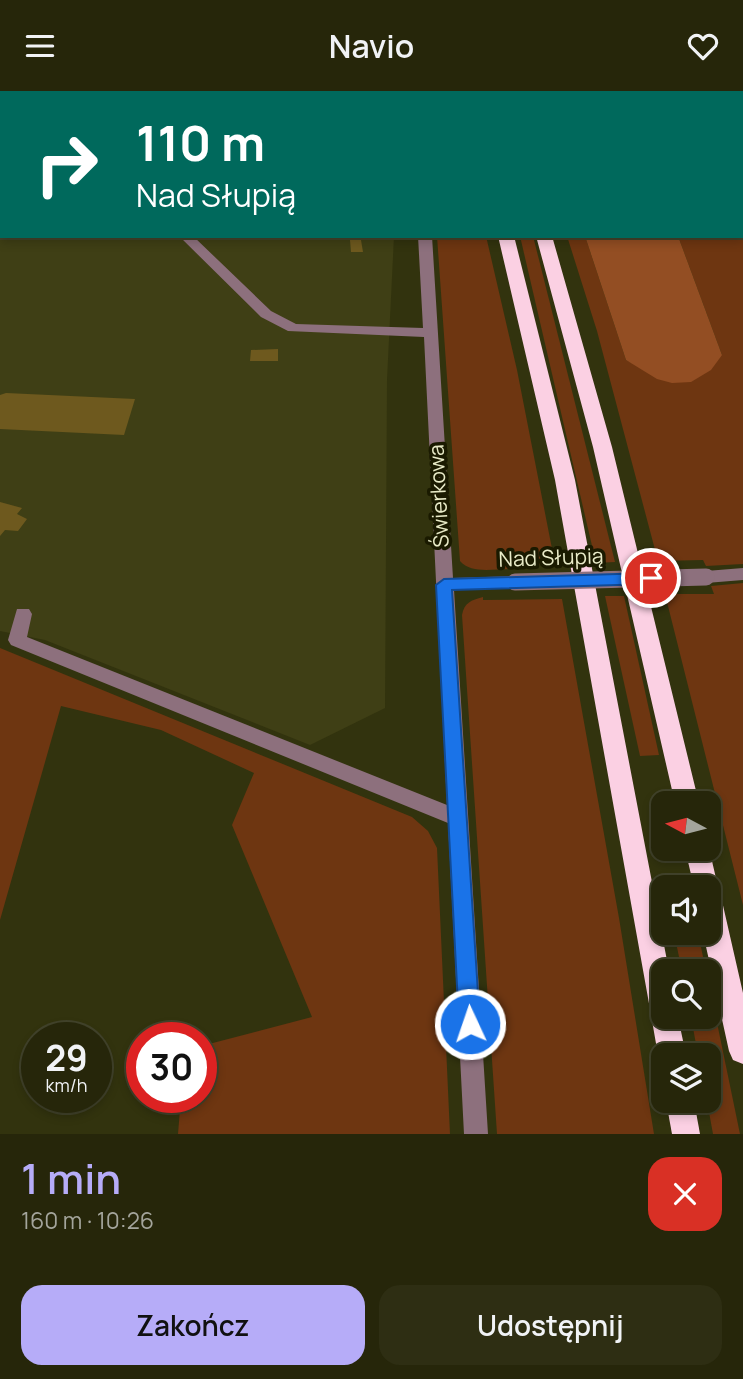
<!DOCTYPE html>
<html lang="pl">
<meta charset="utf-8">
<style>
:root{--surface:#26260a;--page:#2e2e13;--text:#f1f3f6;--muted:#a4a59c;--line:#42432b;--accent:#b6acf8}
body{margin:0;font-family:Manrope,sans-serif;background:var(--page);color:var(--text);height:100vh;display:flex;flex-direction:column;font-size:26px;white-space:nowrap}
*{box-sizing:border-box;margin:0}
p{font-size:23px;color:var(--muted)}
.icon{flex:none;width:38px;height:38px;fill:none;stroke:currentColor;stroke-width:2;stroke-linecap:round;stroke-linejoin:round}
.map{position:relative;height:1043px;overflow:hidden}
.side{display:flex;flex-direction:column;background:var(--surface);flex:1}
.side>*{flex:none}
.hud{position:absolute;left:0px;top:0px;width:744px;height:147px;box-shadow:0 4px 10px #0003,0 0 0 2px var(--line);background:#00695c;color:#fff;overflow:hidden}
.needle{width:46px;rotate:277deg}
.buttons{position:absolute;left:651px;top:700px;display:grid;gap:14px}
.buttons a{display:grid;place-items:center;width:70px;height:70px;border-radius:14px;background:var(--surface);box-shadow:0 4px 10px #0003,0 0 0 2px var(--line);font-size:35px}
.speed{position:absolute;left:21px;top:931px;display:flex;gap:14px;font-size:35px;font-weight:700;text-align:center}
.speed>*{display:grid;place-content:center;width:91px;height:91px;border-radius:50%;background:var(--surface);box-shadow:0 4px 10px #0003,0 0 0 2px var(--line);line-height:1}
.speed small{font-size:18px;font-weight:400}
.speed .limit{border:10px solid #d22;background:#fff;color:#111}
.pin{position:absolute;display:grid;place-items:center;width:60px;height:60px;color:#fff;margin:-30px;border:4px solid #fff;border-radius:50%;box-shadow:0 2px 7px #0007}
.me{position:absolute;width:77px;margin:-38px;rotate:357deg;stroke-linejoin:round;filter:drop-shadow(0 0 5px #0008)}
.turn{display:flex;align-items:center;gap:24px;height:147px;padding:0 21px;font-size:32px}
.turn .icon{width:91px;height:91px;stroke-width:2.5}
.turn b{display:block;font-size:49px;line-height:60px}
.round{display:grid;place-items:center;flex:none;width:74px;height:74px;border-radius:21px;background:var(--page)}
.head{display:flex;align-items:center;justify-content:space-between;height:119px;padding:0 21px}
h1{font-size:42px;font-weight:600;line-height:52px;color:var(--accent)}
.cta{display:flex;gap:14px;margin-top:auto;padding:14px 21px}
.cta a{flex:1;height:80px;border-radius:21px;background:var(--accent);color:#111;font-size:28px;font-weight:600;line-height:80px;text-align:center}
.cta a+a{background:var(--page);color:var(--text)}
header{display:flex;justify-content:space-between;align-items:center;height:91px;padding:0 21px;background:var(--surface);font-size:32px;font-weight:600}
.map>svg:first-child{display:block}
.built{fill:#3f3f15}
.green{fill:#6e3611}
.forest{fill:#934e23}
.building{fill:#6e591e}
.lines{fill:none;stroke-linecap:round;stroke-linejoin:round}
.minor{fill:#8d707d;fill-rule:evenodd}
.highway{fill:#fbd0e3;fill-rule:evenodd}
.minor-bridge{stroke:#8d707d;stroke-width:17}
.route{fill:#1a73e8;stroke:#114b97;stroke-width:2}
.labels{text-anchor:middle;stroke-width:7;stroke-linejoin:round;paint-order:stroke}
.street-label{font-size:21px;fill:#e9ebc8;stroke:#1a1a00}
</style>
<header><svg class="icon" aria-label="menu" viewBox="0 0 24 24"><path d="M4 6h16M4 12h16M4 18h16"/></svg>Navio<svg class="icon" aria-label="heart" viewBox="0 0 24 24"><path d="M12 20l-8-8c-3-5 5-10 8-4 3-6 11-1 8 4z"/></svg></header>
<div class="map">
<svg width="743" height="1043" viewBox="0 0 743 1043">
<rect width="100%" height="100%" fill="#32330e"/>
<!-- built -->
<g class="built">
<path d="M0,0h393l-391,2v143h392l-7,144 -2,328 -75,37 -265,-105 -45,-9z"/>
<path d="M535,0h208v91l-1,-89z"/>
</g>
<!-- green -->
<g class="green">
<path d="M743,91v382l-37,2 -3,-6 -45,1 -61,-230 -30,-95h18l41,124 14,7 82,-12 -44,-119h64z"/>
<path d="M437,145h49l31,134 38,194 -46,1v4c-16,0 -38,5 -49,-8z"/>
<path d="M520,145h13l82,326 -19,1z"/>
<path d="M743,492v322l-78,-311h49l-3,-8z"/>
<path d="M605,505h19l35,159 -19,1z"/>
<path d="M483,506v3l79,-1 57,319 35,216h-157l-35,-519c2,-12 9,-15 21,-18z"/>
<path d="M0,557l412,169 16,14 9,17 13,286h-272l3,-37h20v-44l8,-9 103,-27 -80,-192 22,-52 -93,-43 -100,-24 -61,214z"/>
<path d="M674,842h24l8,38h-24z"/>
<path d="M709,893l31,150h-27l-6,-33 2,-46h-11l-7,-38h18z"/>
</g>
<!-- forest -->
<path class="forest" d="M585,145h93l44,119 -11,15 -20,12 -19,1 -15,-4 -31,-19z"/>
<!-- building -->
<g class="building">
<path d="M350,149h11l2,12h-12z"/>
<path d="M278,258v12h-28l1,-11z"/>
<path d="M6,302l129,6 -11,36 -124,-6v-34z"/>
<path d="M0,411l22,6 -5,6 10,5 -9,12 -13,-1 -5,6z"/>
</g>
<g class="lines">
<!-- minor -->
<g class="minor">
<path d="M156,0h12l-13,2z"/>
<path d="M179,145h14l78,75 25,13 127,4 -5,-92h14l21,342 62,-2 9,6 -9,6 -61,2 34,544h-24l-16,-311 -437,-178 -3,-5 9,-31h12l3,5 -5,23 420,168 -23,-468 -136,-6 -27,-14z"/>
<path d="M743,477v12l-37,3 -9,-6 9,-6z"/>
</g>
<!-- highway -->
<g class="highway">
<path d="M459,0h14l1,2h-14z"/>
<rect x="493" y="0" width="14" height="2"/>
<path d="M498,145h16l61,244 94,491h-6v46h15l8,38h-23v10l-5,-10 -8,-46 -95,-529z"/>
<path d="M536,145h16l60,211 87,356h-24l-82,-356z"/>
<path d="M709,757l9,39 -2,5 6,9 21,92v71l-10,-4 -4,-9 -26,-118h6v-46h-15l-9,-38z"/>
<path d="M666,1010h28l6,33h-28z"/>
</g>
<!-- minor-bridge -->
<path class="minor-bridge" d="M515,491l191,-5"/>
</g>
<!-- route -->
<path class="route" d="M651,482l8,5 -8,6 -199,6 28,434 -3,6 -7,3 -8,-3 -3,-6 -23,-439 8,-6z"/>
<g class="labels">
<!-- street labels -->
<g class="street-label">
<text transform="translate(439 405) rotate(-93)" y="7">Świerkowa</text>
<text transform="translate(551 467) rotate(-2)" y="7">Nad Słupią</text>
</g>
</g>
</svg>
<div class="buttons">
<a><svg class="needle" viewBox="-14 -14 28 28"><path d="M0-13l5 13h-10z" fill="#e53935"/><path d="M0 13l5-13h-10z" fill="#a4a59c"/></svg></a>
<a><svg class="icon" aria-label="sound" viewBox="0 0 24 24"><path d="M4 9h4l5-4v14l-5-4H4zM17 9q2 3 0 6"/></svg></a>
<a><svg class="icon" aria-label="search" viewBox="0 0 24 24"><circle cx="10" cy="10" r="6"/><path d="M15 15l6 6"/></svg></a>
<a><svg class="icon" aria-label="layers" viewBox="0 0 24 24"><path d="M12 4l9 5-9 5-9-5zM3 14l9 5 9-5"/></svg></a>
</div>
<div class="speed"><div>29<small>km/h</small></div><div class="limit">30</div></div>
<div class="pin" style="left:651px;top:487px;background:#d93025"><svg class="icon" aria-label="arrive" viewBox="0 0 24 24"><path d="M6 21V4h12l-3 4 3 4H6"/></svg></div>
<svg class="me" style="left:470px;top:933px" viewBox="-20 -20 40 40"><circle r="17" fill="#1a73e8" stroke="#fff" stroke-width="3"/><path d="M0-11L8 9 0 5-8 9z" fill="#fff"/></svg>
<div class="hud">
<div class="turn"><svg class="icon" aria-label="right" viewBox="0 0 24 24"><path d="M7 20v-9h11M14 6l5 5-5 5"/></svg><div><b>110 m</b>Nad Słupią</div></div>
</div>
</div>
<section class="side">
<div class="head"><div><h1>1 min</h1><p>160 m · 10:26</p></div><a class="round" style="background:#d93025;color:#fff"><svg class="icon" aria-label="close" viewBox="0 0 24 24"><path d="M6 6l12 12M18 6L6 18"/></svg></a></div>
<div class="cta"><a>Zakończ</a><a>Udostępnij</a></div>
</section>
